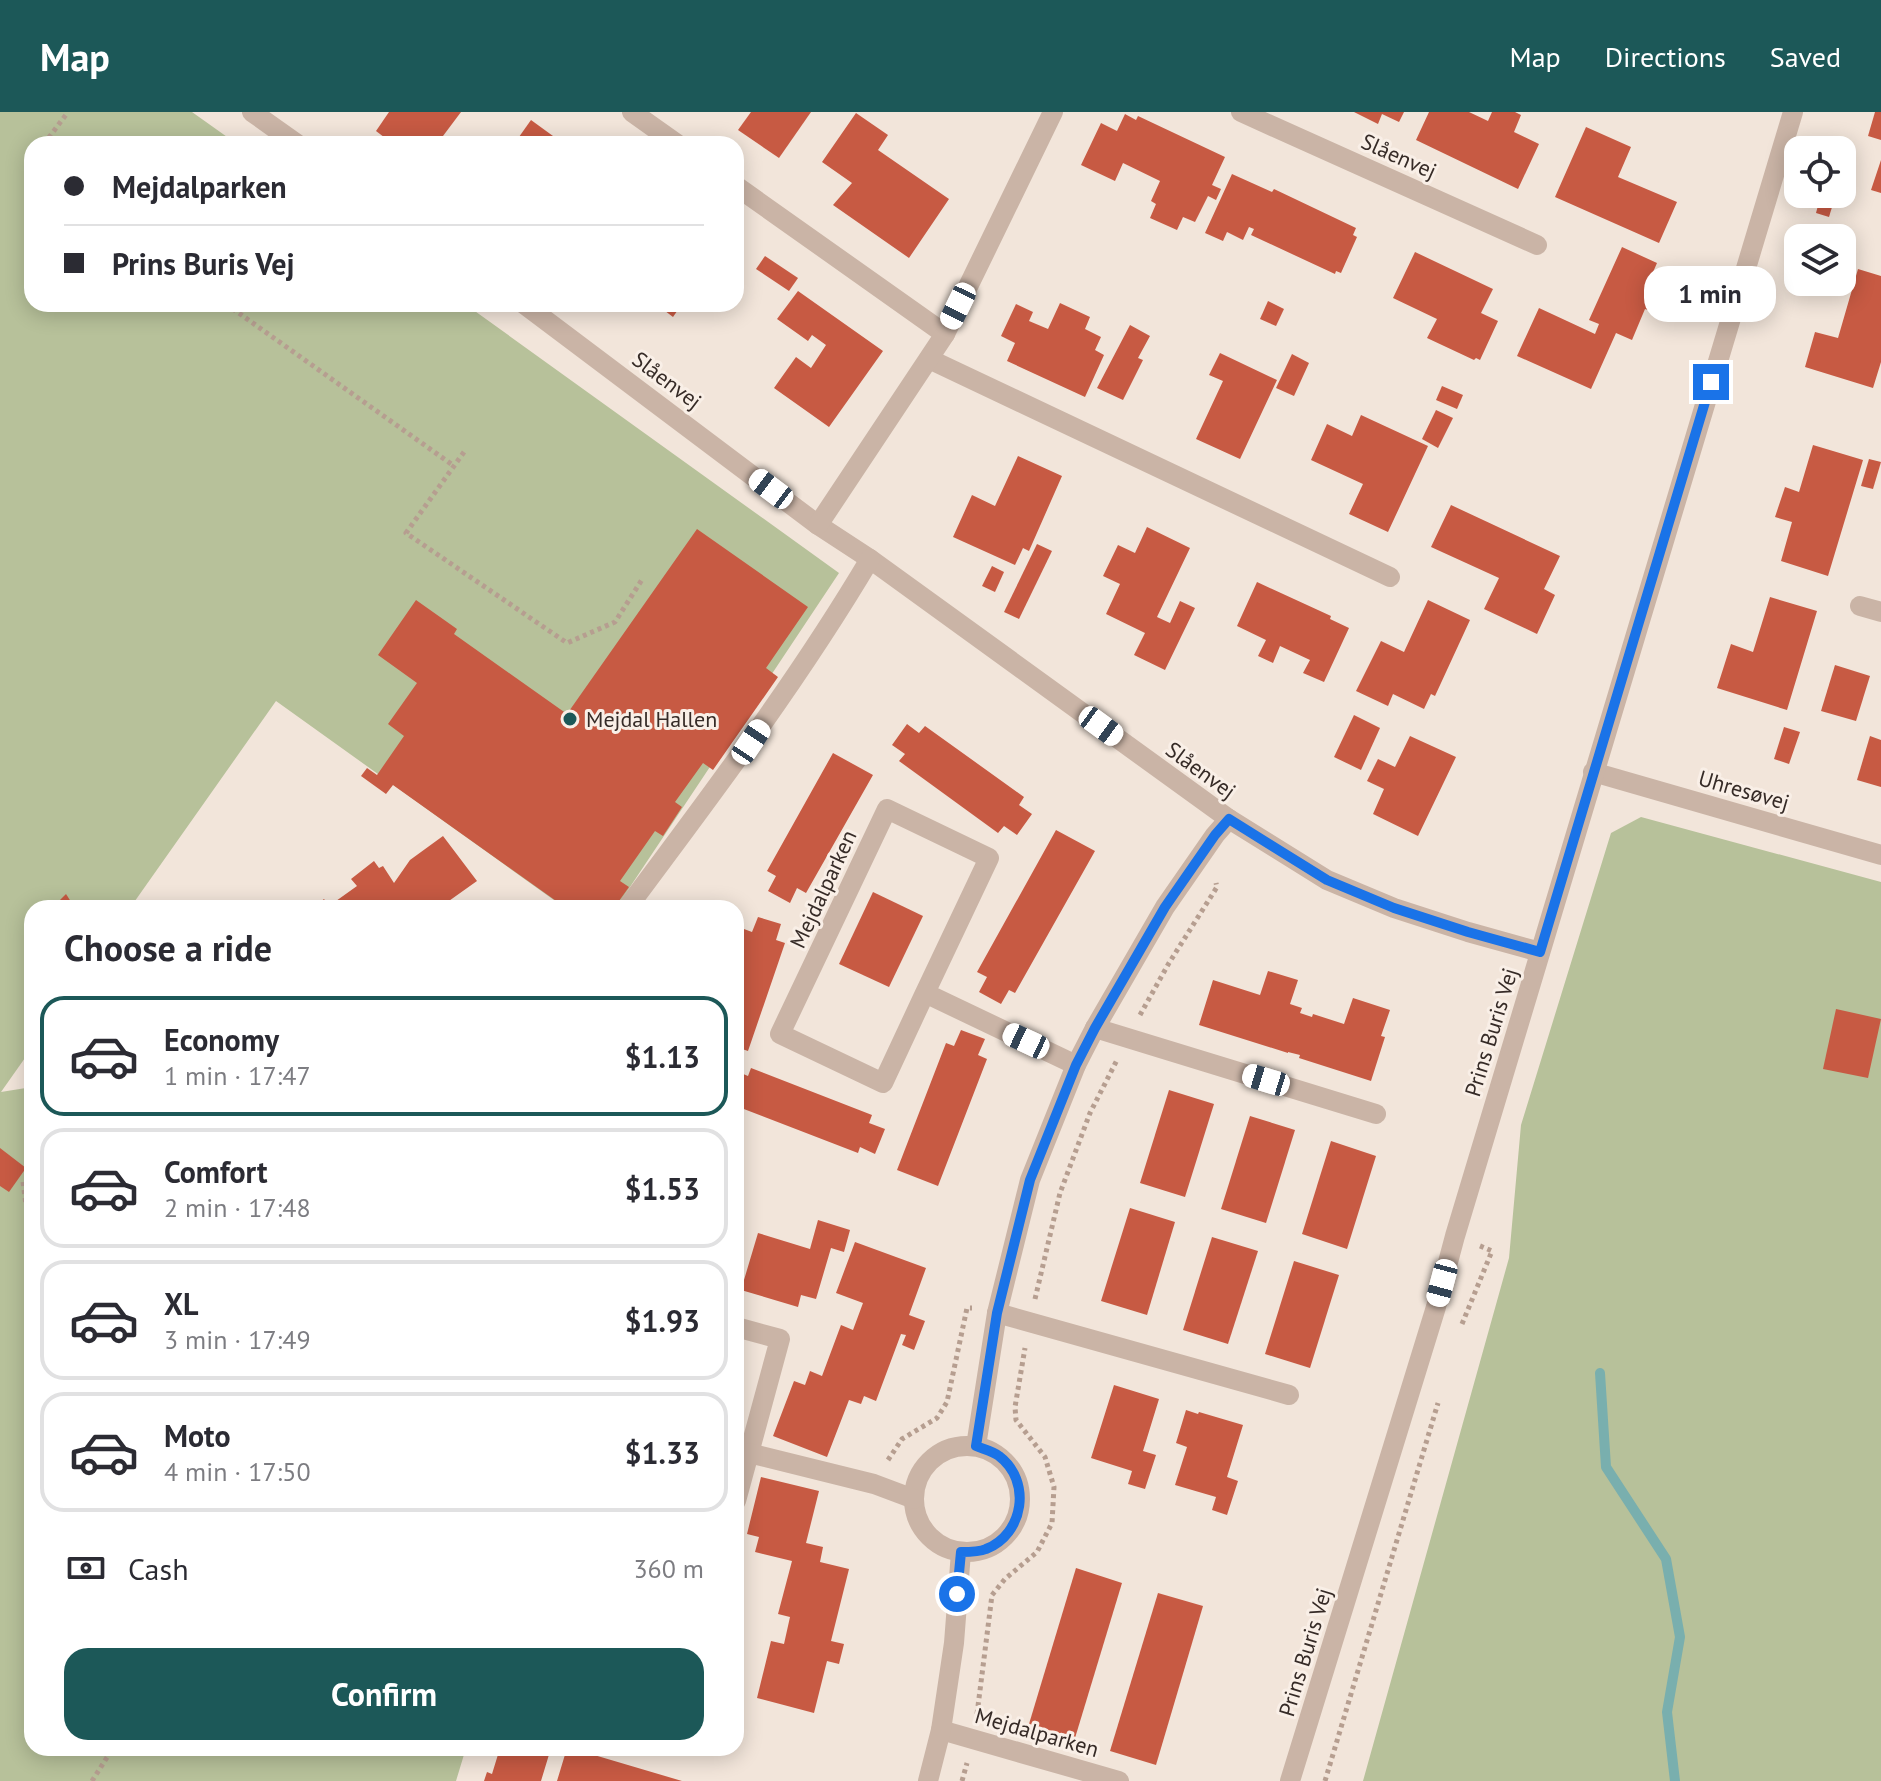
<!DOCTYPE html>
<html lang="en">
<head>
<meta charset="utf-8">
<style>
	body { margin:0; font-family:"PT Sans",sans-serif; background:#f2f2f3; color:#2b2b33; height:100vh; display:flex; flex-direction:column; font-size:30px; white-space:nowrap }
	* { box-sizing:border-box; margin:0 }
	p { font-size:26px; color:#7c7c81 }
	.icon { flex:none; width:44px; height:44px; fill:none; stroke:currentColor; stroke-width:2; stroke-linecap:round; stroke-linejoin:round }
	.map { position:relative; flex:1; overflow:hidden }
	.details { position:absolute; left:24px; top:788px; width:720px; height:856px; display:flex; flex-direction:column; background:#fff; border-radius:24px; box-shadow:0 4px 20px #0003 }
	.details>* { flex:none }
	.hud { position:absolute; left:24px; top:24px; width:720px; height:176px; border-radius:24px; box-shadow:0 4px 20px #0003; display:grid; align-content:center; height:176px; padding:0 40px; background:#fff }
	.buttons { position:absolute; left:1784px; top:24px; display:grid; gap:16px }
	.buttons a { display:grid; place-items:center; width:72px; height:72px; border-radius:16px; background:#fff; box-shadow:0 4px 20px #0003; font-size:40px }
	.end { position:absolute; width:36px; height:36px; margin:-18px; border:10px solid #1a73e8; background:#fff; box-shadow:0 0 0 4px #fff }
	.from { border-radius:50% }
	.bubble { position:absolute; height:56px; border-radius:24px; background:#fff; box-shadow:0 4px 20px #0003; font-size:26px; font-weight:700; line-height:56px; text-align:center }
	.car { position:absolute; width:24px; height:48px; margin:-24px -12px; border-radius:10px; box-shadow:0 0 6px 2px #0007; background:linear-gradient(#fff 24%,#345 0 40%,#fff 0 76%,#345 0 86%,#fff 0) }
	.hud b { display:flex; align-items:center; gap:28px; height:76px; font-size:30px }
	.hud b+b { border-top:2px solid #e1e1e2 }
	.hud i { width:20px; height:20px; background:#2b2b33 }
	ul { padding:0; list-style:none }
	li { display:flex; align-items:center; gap:24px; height:120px; margin:0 16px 12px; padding:0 24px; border:4px solid #e1e1e2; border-radius:24px }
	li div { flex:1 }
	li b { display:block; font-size:30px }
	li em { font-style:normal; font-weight:700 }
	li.selected { border-color:#1c5858 }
	li>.icon { width:72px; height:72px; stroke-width:1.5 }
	h2 { padding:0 40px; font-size:36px; line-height:96px }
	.pay { display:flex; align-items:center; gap:20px; height:88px; padding:0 40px; font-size:30px }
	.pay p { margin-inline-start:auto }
	.primary-button { display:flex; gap:16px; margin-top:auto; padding:16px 40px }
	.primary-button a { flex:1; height:92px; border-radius:24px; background:#1c5858; color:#fff; font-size:32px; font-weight:700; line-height:92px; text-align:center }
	header { display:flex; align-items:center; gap:48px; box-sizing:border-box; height:112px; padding:0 40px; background:#1c5858; color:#fff }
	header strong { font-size:38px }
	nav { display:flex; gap:44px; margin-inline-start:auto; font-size:28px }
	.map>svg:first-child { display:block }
</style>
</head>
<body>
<header>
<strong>Map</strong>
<nav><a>Map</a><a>Directions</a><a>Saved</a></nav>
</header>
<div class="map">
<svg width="1881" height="1669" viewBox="0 0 1881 1669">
	<rect width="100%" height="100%" fill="#f2e5da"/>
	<!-- green -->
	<g fill="#b7c19a">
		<polygon points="0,0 192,0 237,32 32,32 32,192 465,192 839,461 616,796 565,796 276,589 130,796 32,796 32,936 1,980 32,975 32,1636 466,1636 456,1669 0,1669"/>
		<polygon points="1641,705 1881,770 1881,1669 1363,1669 1509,1146 1521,1013 1611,721"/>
	</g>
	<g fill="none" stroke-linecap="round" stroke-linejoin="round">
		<!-- stream -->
		<polyline stroke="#79afae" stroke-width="10" points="1600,1261 1606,1355 1666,1447 1680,1525 1667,1600 1675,1669"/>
	</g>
	<!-- building -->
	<g fill="#c75a43">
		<polygon points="389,0 461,0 437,32 393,32 376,19"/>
		<polygon points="751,0 811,0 779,46 738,18"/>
		<polygon points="1354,0 1404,0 1399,10 1382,2 1378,12"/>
		<polygon points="1429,0 1469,0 1488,9 1492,0 1515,0 1521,3 1514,20 1539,32 1518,77 1416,28"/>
		<polygon points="1875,0 1881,0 1881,28 1868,24"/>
		<polygon points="856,1 888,23 878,38 949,87 909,146 833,93 852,71 822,50"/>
		<polygon points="1125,2 1136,8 1138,4 1225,45 1212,73 1221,77 1216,88 1208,84 1195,110 1183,105 1177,118 1150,106 1156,92 1151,89 1160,69 1123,51 1115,69 1081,53 1101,11 1117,19"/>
		<polygon points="531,8 564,32 514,32"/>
		<polygon points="1586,15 1631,35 1618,65 1677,90 1659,131 1555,85"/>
		<polygon points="1881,48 1881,81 1871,78"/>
		<polygon points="1232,62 1272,80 1274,77 1356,116 1353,123 1357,125 1341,161 1336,159 1335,162 1251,123 1254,117 1249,115 1243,128 1227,120 1223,129 1205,121"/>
		<polygon points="1821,82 1836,82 1829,105 1816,101"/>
		<polygon points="1622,135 1657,151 1647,174 1660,179 1651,199 1645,197 1632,228 1616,221 1591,277 1517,244 1539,196 1595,222 1599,212 1589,208"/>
		<polygon points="1415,140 1493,177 1481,201 1498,209 1480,248 1476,246 1474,248 1427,226 1437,207 1393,186"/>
		<polygon points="765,144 798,166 789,179 756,157"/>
		<polygon points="1858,157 1881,164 1881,250 1873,276 1805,255 1815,220 1838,226"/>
		<polygon points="798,179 883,239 829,315 774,276 796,245 811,256 826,233 812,223 808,229 777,207"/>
		<polygon points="1268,189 1284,197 1276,214 1260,207"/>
		<polygon points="1060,191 1090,205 1085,217 1101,225 1095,238 1104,243 1085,285 1007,249 1015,231 1001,224 1016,192 1033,200 1029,209 1048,217"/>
		<polygon points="656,192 682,192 673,205"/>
		<polygon points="1130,213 1150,224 1138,246 1143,248 1123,288 1097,276"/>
		<polygon points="1220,241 1277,268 1240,347 1196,327 1223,269 1209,263"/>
		<polygon points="1292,242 1309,251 1294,284 1276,276"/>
		<polygon points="1442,274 1463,283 1457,297 1436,288"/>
		<polygon points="1436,298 1453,306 1438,336 1422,327"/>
		<polygon points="1361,303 1428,334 1388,420 1349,402 1363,372 1311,348 1327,312 1352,324"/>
		<polygon points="1813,333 1863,348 1828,464 1781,449 1792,410 1775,405 1785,375 1799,380"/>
		<polygon points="1018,344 1062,364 1029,439 1023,436 1015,453 953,425 972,383 995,394"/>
		<polygon points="1869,347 1881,350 1873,377 1861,374"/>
		<polygon points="1451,393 1560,444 1544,477 1555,483 1537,522 1484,497 1499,466 1431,435"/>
		<polygon points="1147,415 1190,436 1157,505 1170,511 1180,489 1195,496 1165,558 1134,543 1145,521 1106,502 1120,472 1103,464 1118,433 1135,441"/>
		<polygon points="697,417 808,495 766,556 778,565 713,658 703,651 675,690 682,695 663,724 655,719 620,769 629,775 614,796 566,796 393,673 386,682 361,664 367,656 377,663 404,624 388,612 417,571 378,543 416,488 457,517 454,522 567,602"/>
		<polygon points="1037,432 1052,439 1019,507 1004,500"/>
		<polygon points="992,454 1004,460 995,480 982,474"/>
		<polygon points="1257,470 1331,504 1330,507 1349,516 1324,570 1303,561 1310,548 1280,534 1273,551 1258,544 1266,528 1237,514"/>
		<polygon points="1770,485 1817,499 1787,598 1717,576 1731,532 1753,540"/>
		<polygon points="1428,488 1470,508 1435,584 1431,582 1424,597 1393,582 1388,594 1356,579 1381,529 1404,540"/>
		<polygon points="1835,553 1870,564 1856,609 1821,599"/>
		<polygon points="1354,603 1380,616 1361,658 1334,645"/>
		<polygon points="907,612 919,621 925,614 1024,685 1019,693 1032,702 1017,723 1004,714 998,721 899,649 905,642 892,633"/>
		<polygon points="1784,615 1800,620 1789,652 1774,647"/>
		<polygon points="1410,624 1456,645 1418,724 1373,702 1384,677 1367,669 1378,647 1395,655"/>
		<polygon points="1870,624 1881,628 1881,675 1857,668"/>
		<polygon points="833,641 873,663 806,781 797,776 790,791 768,779 776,764 767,759"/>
		<polygon points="1056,718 1095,739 1015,881 1009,878 1001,892 979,880 987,865 977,860"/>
		<polygon points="443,724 477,769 439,796 313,796 324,787 329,794 357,774 351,767 374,749 379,756 383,754 394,771 410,748"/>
		<polygon points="873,780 923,804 889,875 839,852"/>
		<polygon points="66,782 75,796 53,796 57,791"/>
		<polygon points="758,805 781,812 776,828 785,831 748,939 736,935 736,840 744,817 752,820"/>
		<polygon points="1268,859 1298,868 1290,892 1302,896 1300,901 1312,905 1313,902 1344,912 1353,886 1390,898 1381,924 1385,925 1371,969 1299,946 1300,943 1288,940 1288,941 1199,913 1213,868 1260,883"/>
		<polygon points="1836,897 1881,907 1868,966 1823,957"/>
		<polygon points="961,918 985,927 978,943 987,947 938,1074 897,1058 946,931 954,934"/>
		<polygon points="751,956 872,1003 869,1011 885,1017 875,1042 860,1035 858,1041 736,994 738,989 736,988 736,959 748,964"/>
		<polygon points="1169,978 1214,992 1185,1085 1140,1071"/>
		<polygon points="1250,1004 1295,1018 1266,1111 1221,1097"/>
		<polygon points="1331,1029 1376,1044 1347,1137 1302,1122"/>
		<polygon points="0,1036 26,1056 9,1080 0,1074"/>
		<polygon points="1130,1096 1175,1110 1147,1203 1101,1189"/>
		<polygon points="818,1108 850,1118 844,1140 831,1136 816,1187 801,1183 798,1195 741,1178 758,1121 810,1137"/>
		<polygon points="1212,1125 1258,1139 1228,1232 1183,1218"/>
		<polygon points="855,1130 926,1156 909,1203 925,1209 914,1238 902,1233 906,1223 901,1222 876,1289 864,1284 861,1292 849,1288 827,1345 773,1324 794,1269 805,1273 810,1259 822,1264 841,1213 853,1218 863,1191 836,1181"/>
		<polygon points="1294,1149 1339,1163 1310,1256 1265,1242"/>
		<polygon points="1114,1273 1159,1287 1143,1339 1156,1343 1145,1377 1128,1372 1132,1359 1091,1346"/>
		<polygon points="1186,1298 1198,1302 1199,1300 1243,1313 1227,1365 1238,1369 1227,1403 1212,1398 1216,1385 1175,1373 1187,1335 1176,1331"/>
		<polygon points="761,1365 819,1379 806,1431 823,1435 820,1450 849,1457 831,1529 844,1532 839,1552 827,1549 814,1601 757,1586 771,1529 784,1532 790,1505 778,1502 792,1449 755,1440 759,1425 747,1422"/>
		<polygon points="1076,1456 1122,1471 1075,1626 1029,1612"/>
		<polygon points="1158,1481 1203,1494 1156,1653 1110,1639"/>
		<polygon points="500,1636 551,1636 541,1669 484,1669 487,1660 492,1662"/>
		<polygon points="567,1636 585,1636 584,1640 682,1669 557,1669"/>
	</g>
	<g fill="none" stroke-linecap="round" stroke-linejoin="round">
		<!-- path -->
		<g stroke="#b69e90" stroke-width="5" stroke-dasharray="4 4" stroke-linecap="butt">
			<polyline points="44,32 68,0"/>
			<polyline points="32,49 29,52 32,54"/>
			<polyline points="226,192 454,354"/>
			<polyline points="464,340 406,421 567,531 615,510 643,466"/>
			<polyline points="1140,903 1169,851 1217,775 1216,771"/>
			<polyline points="23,1070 26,1093 32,1092"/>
			<polyline points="1035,1187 1060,1081 1090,1001 1117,948"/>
			<polyline points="1462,1212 1492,1139 1478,1133"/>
			<polyline points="888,1348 902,1327 937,1306 947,1290 967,1196 972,1196"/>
			<polyline points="977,1602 992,1483 1005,1467 1037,1440 1052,1411 1054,1375 1045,1345 1016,1308 1015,1295 1025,1236"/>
			<polyline points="92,1669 113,1636"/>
			<polyline points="962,1669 967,1651"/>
			<polyline points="1325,1669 1438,1291"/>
		</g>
		<!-- minor -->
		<g stroke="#cab4a6" stroke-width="20">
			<polyline points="252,0 297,32"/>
			<polyline points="632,0 677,32"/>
			<polyline points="1241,0 1537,133"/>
			<polyline points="736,74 945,222"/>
			<polyline points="524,192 818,413 870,447 1229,707 1327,768 1394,796 1468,820 1540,840"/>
			<polyline points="929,247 1390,465"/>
			<polyline points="818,413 945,222 1053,0"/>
			<polyline points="1860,494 1881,500"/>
			<polyline points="1593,660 1881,743"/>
			<path d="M627,796c85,-114 170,-226 243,-349"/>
			<polyline points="925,881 989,746 887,697 780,922 883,971 925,881 1076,953"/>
			<polyline points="1095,916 1376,1002"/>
			<polyline points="997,1201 1289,1283"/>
			<polyline points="736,1215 780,1227 736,1389"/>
			<circle cx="967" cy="1387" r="53"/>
			<polyline points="976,1334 997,1201 1030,1068 1076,953 1095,916 1165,795 1215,723 1229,707"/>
			<polyline points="749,1341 874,1372 914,1387"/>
			<polyline points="941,1618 1119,1669"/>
			<polyline points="928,1669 941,1618 954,1531 961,1440"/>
		</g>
		<!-- tertiary -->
		<polyline stroke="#cab4a6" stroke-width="20" points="1290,1669 1436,1195 1455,1124 1793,0"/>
	</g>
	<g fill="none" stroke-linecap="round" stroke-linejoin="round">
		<!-- route -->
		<path stroke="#1a73e8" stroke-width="10" d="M957,1482l4,-42c8,0 18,0 25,-3 38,-15 46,-68 13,-93 -6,-5 -16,-7 -23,-10l21,-133 33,-133 46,-115 19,-37 70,-121 50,-72 14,-16 98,61 67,28 74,24 72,20 171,-570"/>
	</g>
	<!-- markers -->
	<circle fill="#1c5858" stroke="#f9efe7" stroke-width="3" cx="570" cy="607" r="8"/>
	<g text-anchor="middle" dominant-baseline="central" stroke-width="6" stroke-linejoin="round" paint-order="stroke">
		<!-- street labels -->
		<g font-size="22" fill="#362b27" stroke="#f9efe7">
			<text transform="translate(1399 44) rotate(24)">Slåenvej</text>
			<text transform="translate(667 268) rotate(37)">Slåenvej</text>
			<text transform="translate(1201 658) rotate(36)">Slåenvej</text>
			<text transform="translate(1744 678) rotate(16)">Uhresøvej</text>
			<text transform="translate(823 777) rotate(-65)">Mejdalparken</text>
			<text transform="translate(1491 920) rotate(-73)">Prins Buris Vej</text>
			<text transform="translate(1305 1540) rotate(-73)">Prins Buris Vej</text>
			<text transform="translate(1037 1620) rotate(16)">Mejdalparken</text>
		</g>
		<!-- poi labels -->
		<g font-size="22" fill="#362b27" stroke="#f9efe7" text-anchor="start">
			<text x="586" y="607">Mejdal Hallen</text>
		</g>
	</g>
</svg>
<div class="buttons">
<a><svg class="icon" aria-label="locate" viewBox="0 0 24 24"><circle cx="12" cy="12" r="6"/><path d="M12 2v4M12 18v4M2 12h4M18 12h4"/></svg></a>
<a><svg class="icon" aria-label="layers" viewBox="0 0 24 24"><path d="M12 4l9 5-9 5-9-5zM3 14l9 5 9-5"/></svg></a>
</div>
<i class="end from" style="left:957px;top:1482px"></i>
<i class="end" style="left:1711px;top:270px"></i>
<div class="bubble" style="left:1644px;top:154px;width:132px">1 min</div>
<i class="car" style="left:958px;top:194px;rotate:206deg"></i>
<i class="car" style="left:771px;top:377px;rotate:307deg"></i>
<i class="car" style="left:1101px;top:614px;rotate:126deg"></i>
<i class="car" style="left:751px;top:630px;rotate:34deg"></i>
<i class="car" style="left:1026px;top:929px;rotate:295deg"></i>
<i class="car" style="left:1266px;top:968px;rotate:287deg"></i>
<i class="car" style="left:1442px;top:1171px;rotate:195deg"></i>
<div class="hud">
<b><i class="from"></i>Mejdalparken</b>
<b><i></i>Prins Buris Vej</b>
</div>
<section class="details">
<h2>Choose a ride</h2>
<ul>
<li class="selected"><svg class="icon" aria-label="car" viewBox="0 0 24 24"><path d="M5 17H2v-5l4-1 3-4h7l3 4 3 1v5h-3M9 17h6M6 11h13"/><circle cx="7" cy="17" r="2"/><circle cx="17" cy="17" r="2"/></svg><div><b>Economy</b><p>1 min · 17:47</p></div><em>$1.13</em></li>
<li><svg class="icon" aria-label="car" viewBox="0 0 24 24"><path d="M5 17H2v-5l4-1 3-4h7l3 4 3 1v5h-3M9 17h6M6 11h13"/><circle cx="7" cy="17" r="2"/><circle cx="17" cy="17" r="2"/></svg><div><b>Comfort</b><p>2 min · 17:48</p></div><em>$1.53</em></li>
<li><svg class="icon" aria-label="car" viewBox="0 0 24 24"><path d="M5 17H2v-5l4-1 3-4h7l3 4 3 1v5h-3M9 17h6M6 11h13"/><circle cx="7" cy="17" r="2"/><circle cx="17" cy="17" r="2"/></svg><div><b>XL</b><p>3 min · 17:49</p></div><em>$1.93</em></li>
<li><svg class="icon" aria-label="car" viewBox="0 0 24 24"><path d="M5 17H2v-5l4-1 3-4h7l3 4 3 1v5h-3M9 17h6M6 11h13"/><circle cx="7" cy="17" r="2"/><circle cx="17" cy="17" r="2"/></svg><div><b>Moto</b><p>4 min · 17:50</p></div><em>$1.33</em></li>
</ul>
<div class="pay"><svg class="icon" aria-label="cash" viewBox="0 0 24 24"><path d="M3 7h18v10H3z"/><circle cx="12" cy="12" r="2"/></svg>Cash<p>360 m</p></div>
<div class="primary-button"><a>Confirm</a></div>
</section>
</div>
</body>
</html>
